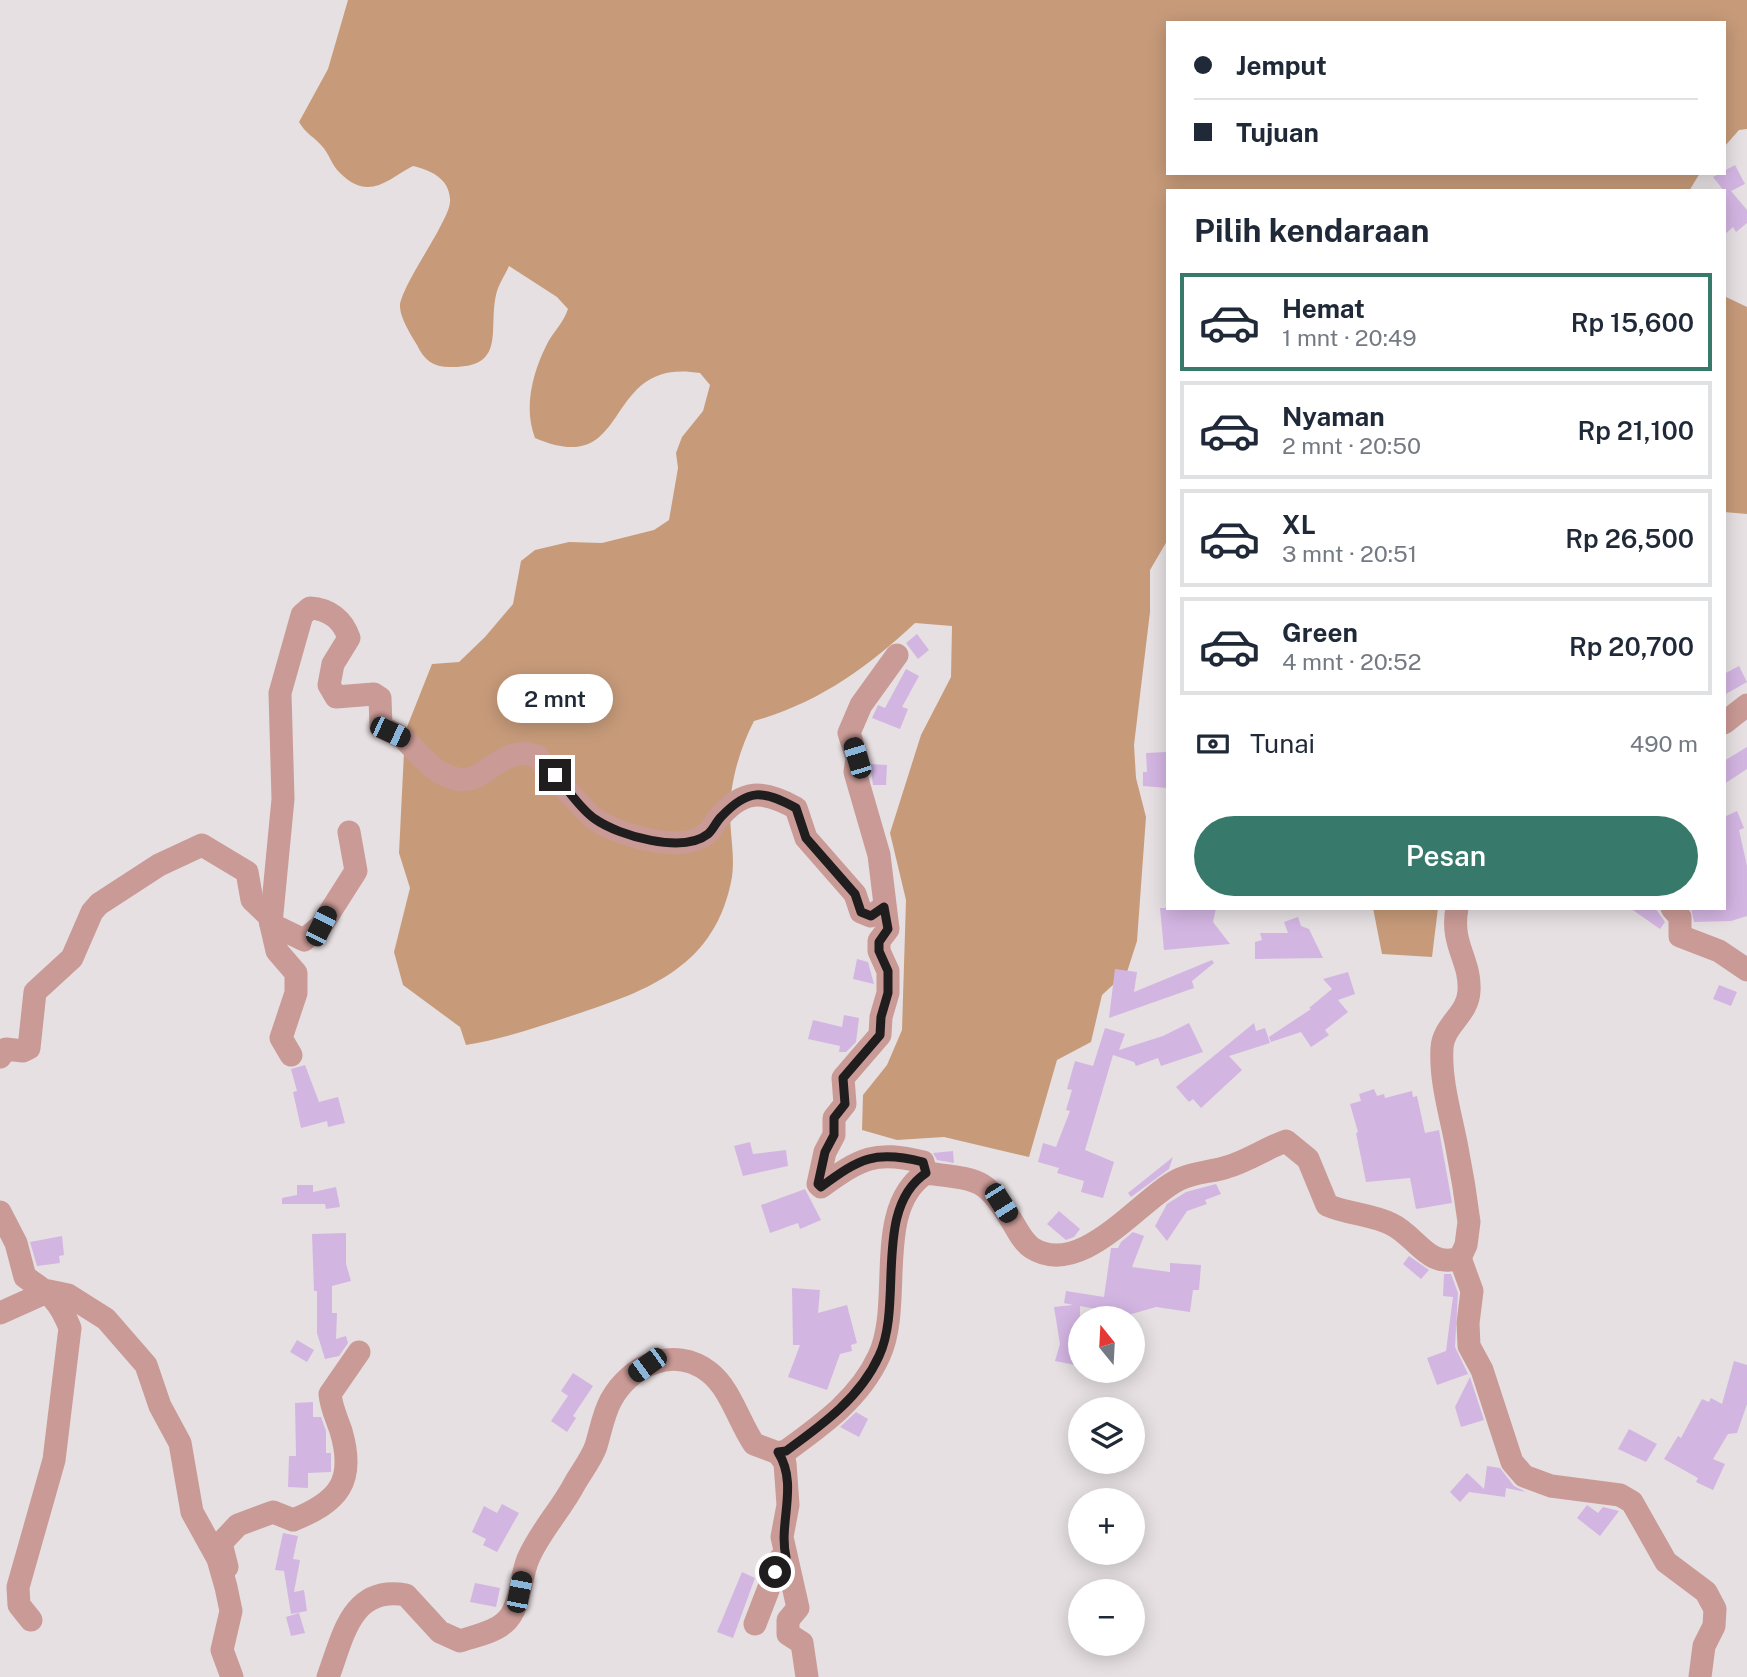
<!DOCTYPE html>
<html lang="id">
<head>
<meta charset="utf-8">
<style>
	body { margin:0; font-family:"Public Sans",sans-serif; background:#f6f6f7; color:#1f2937; height:100vh; display:flex; flex-direction:column; font-size:26px; white-space:nowrap }
	* { box-sizing:border-box; margin:0 }
	p { font-size:23px; color:#747a83 }
	.icon { flex:none; width:38px; height:38px; fill:none; stroke:currentColor; stroke-width:2; stroke-linecap:round; stroke-linejoin:round }
	.map { position:relative; flex:1; overflow:hidden }
	.side { position:absolute; left:1166px; top:189px; width:560px; height:721px; display:flex; flex-direction:column; background:#fff; border-radius:0px; box-shadow:0 4px 18px #0003 }
	.side>* { flex:none }
	.banner { position:absolute; left:1166px; top:21px; width:560px; height:154px; border-radius:0px; box-shadow:0 4px 18px #0003; display:grid; align-content:center; height:154px; padding:0 28px; background:#fff }
	.needle { width:46px; rotate:342deg }
	.controls { position:absolute; left:1068px; top:1306px; display:grid; gap:14px }
	.controls a { display:grid; place-items:center; width:77px; height:77px; border-radius:50%; background:#fff; box-shadow:0 4px 18px #0003; font-size:35px }
	.end { position:absolute; width:32px; height:32px; margin:-16px; border:9px solid #201d1e; background:#fff; box-shadow:0 0 0 4px #fff }
	.from { border-radius:50% }
	.bubble { position:absolute; height:49px; border-radius:24px; background:#fff; box-shadow:0 4px 18px #0003; font-size:23px; font-weight:600; line-height:49px; text-align:center }
	.car { position:absolute; width:21px; height:42px; margin:-21px -10px; border-radius:9px; box-shadow:0 0 5px 2px #0007; background:linear-gradient(#222 24%,#8ab4d8 0 40%,#222 0 76%,#8ab4d8 0 86%,#222 0) }
	.banner b { display:flex; align-items:center; gap:24px; height:66px; font-size:26px }
	.banner b+b { border-top:2px solid #e0e1e3 }
	.banner i { width:18px; height:18px; background:#1f2937 }
	ul { padding:0; list-style:none }
	li { display:flex; align-items:center; gap:21px; height:98px; margin:0 14px 10px; padding:0 14px; border:4px solid #e0e1e3; border-radius:0px }
	li div { flex:1 }
	li b { display:block; font-size:26px }
	li em { font-style:normal; font-weight:600 }
	li.selected { border-color:#37796b }
	li>.icon { width:63px; height:63px; stroke-width:1.5 }
	h2 { padding:0 28px; font-size:32px; line-height:84px }
	.pay { display:flex; align-items:center; gap:18px; height:77px; padding:0 28px; font-size:26px }
	.pay p { margin-inline-start:auto }
	.primary-button { display:flex; gap:14px; margin-top:auto; padding:14px 28px }
	.primary-button a { flex:1; height:80px; border-radius:42px; background:#37796b; color:#fff; font-size:28px; font-weight:600; line-height:80px; text-align:center }
	.map>svg:first-child { display:block }
</style>
</head>
<body>
<div class="map">
<svg width="1747" height="1677" viewBox="0 0 1747 1677">
	<rect width="100%" height="100%" fill="#e6e0e2"/>
	<!-- forest -->
	<g fill="#c79b7a">
		<path d="M348,0h1399v129l-8,1 -15,17v-124h-557v150h533l-11,18h-522v350l-17,29v42l-16,133 2,33 10,39 -9,124 -10,31 -25,23 -11,47 -34,18 -28,97 -85,-20 -47,3 -35,-10 1,-35 24,-30 15,-35 4,-130 -16,-67 31,-98 30,-58 1,-51 -37,-3c-48,45 -97,80 -161,98 -14,27 -24,61 -24,92 0,20 5,44 2,64 -16,89 -82,113 -158,138 -36,12 -71,24 -108,30l-6,-18 -57,-42 -9,-33 16,-64 -11,-35 6,-121 27,-68 27,-2 26,-25 28,-33 8,-43 14,-11 34,-8 33,1 52,-13 15,-10 9,-52 -2,-15 6,-16 21,-26 7,-26 -10,-12c-101,-17 -65,108 -165,65 -12,-31 -2,-67 13,-96 7,-12 15,-19 20,-33l-11,-12 -48,-31c-4,9 -11,19 -13,29 -8,36 11,73 -46,72 -17,0 -26,-7 -33,-22 -6,-10 -17,-27 -17,-39 0,-14 31,-61 39,-77 4,-8 12,-21 11,-30 -1,-21 -20,-29 -37,-33 -25,13 -44,36 -73,7 -8,-7 -11,-20 -19,-28 -9,-10 -14,-10 -22,-23l29,-53z"/>
		<polygon points="1724,296 1747,307 1747,514 1724,512"/>
		<polygon points="1373,908 1438,908 1432,957 1382,954"/>
	</g>
	<!-- building -->
	<g fill="#d3b5e2">
		<polygon points="1735,165 1745,184 1731,191 1747,210 1747,223 1736,232 1733,227 1724,235 1724,191 1713,177"/>
		<polygon points="917,634 929,650 918,659 906,643"/>
		<polygon points="1739,666 1747,682 1724,695 1724,674"/>
		<polygon points="906,669 919,676 902,707 908,709 900,729 872,718 878,705 885,708"/>
		<polygon points="1747,747 1747,769 1724,784 1724,761"/>
		<polygon points="1167,752 1167,788 1143,786 1143,772 1147,772 1146,753"/>
		<polygon points="870,764 887,765 886,785 873,785"/>
		<polygon points="1737,811 1744,828 1739,830 1747,866 1747,916 1731,921 1694,922 1691,908 1726,908 1724,817"/>
		<polygon points="1160,908 1216,908 1213,922 1230,944 1164,950"/>
		<polygon points="1630,908 1655,908 1665,922 1660,929"/>
		<polygon points="1298,917 1301,926 1309,929 1323,958 1255,959 1255,942 1262,940 1260,933 1288,933 1284,922"/>
		<polygon points="857,959 868,962 874,984 853,979"/>
		<polygon points="1212,960 1214,963 1192,981 1194,988 1109,1018 1115,969 1137,972 1134,992"/>
		<polygon points="1348,972 1355,994 1338,1000 1348,1012 1325,1030 1329,1035 1311,1047 1301,1032 1271,1042 1269,1037 1311,1009 1309,1008 1332,989 1323,979"/>
		<polygon points="1719,985 1737,992 1731,1006 1713,999"/>
		<polygon points="844,1015 859,1018 856,1042 846,1052 839,1052 840,1046 808,1039 813,1020 842,1027"/>
		<polygon points="1189,1023 1203,1052 1161,1066 1158,1058 1136,1066 1134,1062 1113,1055 1085,1150 1114,1162 1103,1198 1081,1192 1084,1181 1057,1173 1059,1168 1038,1162 1043,1143 1056,1147 1070,1111 1066,1110 1072,1090 1067,1089 1075,1061 1093,1066 1105,1028 1125,1034 1119,1050 1163,1036"/>
		<polygon points="1254,1023 1256,1031 1265,1028 1270,1043 1229,1056 1242,1070 1201,1108 1193,1099 1189,1102 1176,1087"/>
		<polygon points="305,1065 319,1102 338,1097 345,1123 328,1127 327,1121 301,1128 293,1092 297,1091 291,1069"/>
		<polygon points="1374,1089 1377,1096 1384,1094 1385,1098 1412,1091 1413,1097 1417,1096 1425,1133 1439,1130 1452,1203 1416,1209 1410,1178 1366,1182 1356,1133 1358,1132 1350,1104 1361,1101 1359,1094"/>
		<polygon points="750,1142 753,1154 786,1150 788,1166 743,1176 734,1146"/>
		<polygon points="953,1151 954,1163 937,1160 933,1153"/>
		<polygon points="1173,1157 1169,1169 1131,1197 1128,1193"/>
		<polygon points="1216,1184 1221,1194 1205,1200 1207,1204 1187,1211 1167,1241 1155,1226 1167,1204 1186,1192"/>
		<polygon points="297,1185 313,1185 313,1192 336,1187 340,1207 326,1209 325,1204 282,1204 282,1198 297,1195"/>
		<polygon points="805,1189 821,1220 800,1229 798,1223 770,1233 761,1205"/>
		<polygon points="1059,1211 1080,1229 1074,1237 1066,1240 1047,1224"/>
		<polygon points="1133,1232 1144,1236 1132,1267 1170,1272 1170,1263 1201,1265 1199,1290 1193,1290 1190,1312 1156,1307 1128,1315 1080,1306 1080,1366 1055,1361 1060,1344 1054,1307 1073,1305 1064,1303 1066,1291 1104,1297 1111,1248 1118,1248 1121,1242"/>
		<polygon points="346,1233 346,1264 351,1281 332,1286 332,1313 337,1313 336,1339 346,1336 348,1343 339,1356 325,1359 317,1333 317,1291 314,1291 312,1234"/>
		<polygon points="62,1236 64,1255 59,1256 60,1263 37,1266 30,1242"/>
		<polygon points="1409,1256 1429,1270 1421,1279 1403,1264"/>
		<polygon points="1444,1274 1451,1274 1458,1293 1455,1347 1468,1374 1437,1385 1427,1358 1446,1351 1453,1297 1443,1296"/>
		<polygon points="792,1288 820,1290 818,1313 847,1305 857,1343 851,1345 852,1351 840,1354 827,1390 788,1377 800,1345 793,1345"/>
		<polygon points="297,1340 314,1350 307,1362 290,1352"/>
		<polygon points="1734,1361 1747,1365 1747,1404 1737,1433 1728,1434 1713,1459 1725,1464 1713,1490 1696,1482 1698,1478 1664,1459 1678,1436 1681,1438 1702,1399 1709,1402 1711,1398 1722,1404"/>
		<polygon points="573,1373 593,1386 573,1416 576,1418 567,1432 551,1421 568,1396 561,1391"/>
		<polygon points="1470,1377 1484,1420 1461,1427 1455,1407"/>
		<polygon points="313,1402 313,1417 321,1417 326,1431 326,1453 331,1453 331,1472 308,1473 308,1488 288,1487 289,1456 296,1456 295,1403"/>
		<polygon points="856,1412 868,1419 859,1437 840,1427"/>
		<polygon points="1629,1429 1657,1444 1646,1462 1618,1449"/>
		<polygon points="1487,1466 1500,1468 1514,1486 1526,1492 1506,1488 1505,1497 1469,1492 1460,1502 1450,1492 1467,1473 1484,1489"/>
		<polygon points="502,1504 519,1513 497,1552 483,1545 486,1539 472,1532 484,1506 497,1513"/>
		<polygon points="1587,1505 1598,1513 1603,1507 1619,1511 1600,1536 1577,1518"/>
		<polygon points="283,1533 298,1536 293,1559 300,1560 294,1592 304,1590 307,1611 291,1614 284,1571 275,1570"/>
		<polygon points="742,1572 755,1578 733,1638 717,1632"/>
		<polygon points="475,1583 500,1588 496,1607 470,1602"/>
		<polygon points="299,1613 305,1633 291,1636 286,1617"/>
	</g>
	<g fill="none" stroke-linecap="round" stroke-linejoin="round">
		<!-- minor -->
		<g stroke="#ca9a96" stroke-width="23">
			<path d="M897,655l-36,50 -12,28 8,25 -2,14 24,83 9,74 -9,12v10l9,20v22l-7,24 -1,18 -37,43 2,26 -11,14v17l-9,17 -7,32 3,3c40,-29 54,-37 102,-25l3,11"/>
			<polyline points="1724,723 1747,705"/>
			<path d="M349,832l7,39 -35,55 -17,14 -33,-16 12,-125 -3,-106 22,-78 8,-7c19,1 33,12 39,30l-16,26 -4,21 7,12 38,-3 6,4 1,29c8,4 18,8 24,13 17,16 28,34 52,39 29,7 45,-38 81,-22 4,8 51,58 58,63 22,14 73,29 98,20 13,-4 16,-9 23,-20 26,-32 46,-30 79,-12l10,30 49,56 6,18 10,4 13,-9"/>
			<polyline points="1672,908 1680,917 1680,936 1719,951 1747,970"/>
			<polyline points="0,1057 6,1049 23,1051 29,1048 35,992 72,958 92,912 99,904 159,865 202,845 247,872 252,900 269,916 277,951 296,973 296,993 281,1038 291,1055"/>
			<path d="M0,1212l16,31 9,34c24,16 34,22 45,51l-16,132 -36,127 1,18 12,15"/>
			<polyline points="1460,1258 1472,1291 1468,1323 1469,1346 1482,1370 1512,1462 1524,1476 1551,1486 1620,1495 1632,1502 1666,1562 1706,1592 1715,1609 1714,1626 1704,1646 1700,1677"/>
			<polyline points="0,1313 49,1291 68,1295 106,1319 146,1365 160,1406 180,1443 192,1512 218,1559 226,1587 231,1611 222,1650 232,1677"/>
			<polyline points="778,1453 785,1463 788,1505 782,1537 798,1608 788,1620 788,1634 802,1643 807,1677"/>
			<path d="M227,1567l-6,-24 17,-18 35,-13 20,8c45,-18 63,-38 48,-89 -4,-12 -10,-24 -11,-37l29,-42"/>
			<polyline points="755,1624 780,1559 786,1557"/>
			<path d="M328,1677c15,-40 23,-92 78,-82l34,37 20,9c14,-5 33,-8 44,-18 17,-14 16,-45 24,-64 12,-28 33,-49 47,-76 7,-12 17,-25 21,-37 5,-16 7,-31 15,-46 19,-35 63,-55 98,-28 21,16 30,50 45,72l24,9 8,-2c36,-26 74,-53 93,-95 25,-53 -7,-148 47,-183 52,7 59,3 87,50 5,8 10,19 19,25 50,32 110,-52 148,-69 15,-7 32,-7 47,-12 21,-6 39,-19 59,-26l22,18 19,46c20,9 44,9 64,19 26,12 36,45 69,34l6,-13 3,-23c-3,-24 -7,-49 -12,-74 -6,-32 -17,-67 -15,-100 1,-23 26,-33 27,-57 2,-31 -19,-46 -12,-83"/>
		</g>
	</g>
	<g fill="none" stroke-linecap="round" stroke-linejoin="round">
		<!-- route -->
		<path stroke="#201d1e" stroke-width="9" d="M555,775c13,14 25,34 40,44 24,17 88,35 113,15 5,-4 8,-12 13,-17 27,-29 42,-27 75,-9l10,30 49,56 6,18 10,4 13,-9 4,22 -9,13v9l9,20v22l-7,24 -1,18 -37,43 2,26 -11,14v17l-9,17 -7,32 3,3c39,-29 54,-37 102,-25l3,11c-54,36 -22,130 -47,183 -19,42 -57,69 -93,95l-8,1c21,33 0,71 8,105l-6,2 -5,13"/>
	</g>
</svg>
<div class="controls">
<a><svg class="needle" viewBox="-14 -14 28 28"><path d="M0-13l5 13h-10z" fill="#e53935"/><path d="M0 13l5-13h-10z" fill="#747a83"/></svg></a>
<a><svg class="icon" aria-label="layers" viewBox="0 0 24 24"><path d="M12 4l9 5-9 5-9-5zM3 14l9 5 9-5"/></svg></a>
<a>+</a>
<a>−</a>
</div>
<i class="end from" style="left:775px;top:1572px"></i>
<i class="end" style="left:555px;top:775px"></i>
<div class="bubble" style="left:497px;top:674px;width:116px">2 mnt</div>
<i class="car" style="left:390px;top:732px;rotate:115deg"></i>
<i class="car" style="left:857px;top:758px;rotate:343deg"></i>
<i class="car" style="left:321px;top:926px;rotate:26deg"></i>
<i class="car" style="left:1001px;top:1203px;rotate:148deg"></i>
<i class="car" style="left:647px;top:1365px;rotate:234deg"></i>
<i class="car" style="left:519px;top:1592px;rotate:11deg"></i>
<div class="banner">
<b><i class="from"></i>Jemput</b>
<b><i></i>Tujuan</b>
</div>
<section class="side">
<h2>Pilih kendaraan</h2>
<ul>
<li class="selected"><svg class="icon" aria-label="car" viewBox="0 0 24 24"><path d="M5 17H2v-5l4-1 3-4h7l3 4 3 1v5h-3M9 17h6M6 11h13"/><circle cx="7" cy="17" r="2"/><circle cx="17" cy="17" r="2"/></svg><div><b>Hemat</b><p>1 mnt · 20:49</p></div><em>Rp 15,600</em></li>
<li><svg class="icon" aria-label="car" viewBox="0 0 24 24"><path d="M5 17H2v-5l4-1 3-4h7l3 4 3 1v5h-3M9 17h6M6 11h13"/><circle cx="7" cy="17" r="2"/><circle cx="17" cy="17" r="2"/></svg><div><b>Nyaman</b><p>2 mnt · 20:50</p></div><em>Rp 21,100</em></li>
<li><svg class="icon" aria-label="car" viewBox="0 0 24 24"><path d="M5 17H2v-5l4-1 3-4h7l3 4 3 1v5h-3M9 17h6M6 11h13"/><circle cx="7" cy="17" r="2"/><circle cx="17" cy="17" r="2"/></svg><div><b>XL</b><p>3 mnt · 20:51</p></div><em>Rp 26,500</em></li>
<li><svg class="icon" aria-label="car" viewBox="0 0 24 24"><path d="M5 17H2v-5l4-1 3-4h7l3 4 3 1v5h-3M9 17h6M6 11h13"/><circle cx="7" cy="17" r="2"/><circle cx="17" cy="17" r="2"/></svg><div><b>Green</b><p>4 mnt · 20:52</p></div><em>Rp 20,700</em></li>
</ul>
<div class="pay"><svg class="icon" aria-label="cash" viewBox="0 0 24 24"><path d="M3 7h18v10H3z"/><circle cx="12" cy="12" r="2"/></svg>Tunai<p>490 m</p></div>
<div class="primary-button"><a>Pesan</a></div>
</section>
</div>
</body>
</html>
